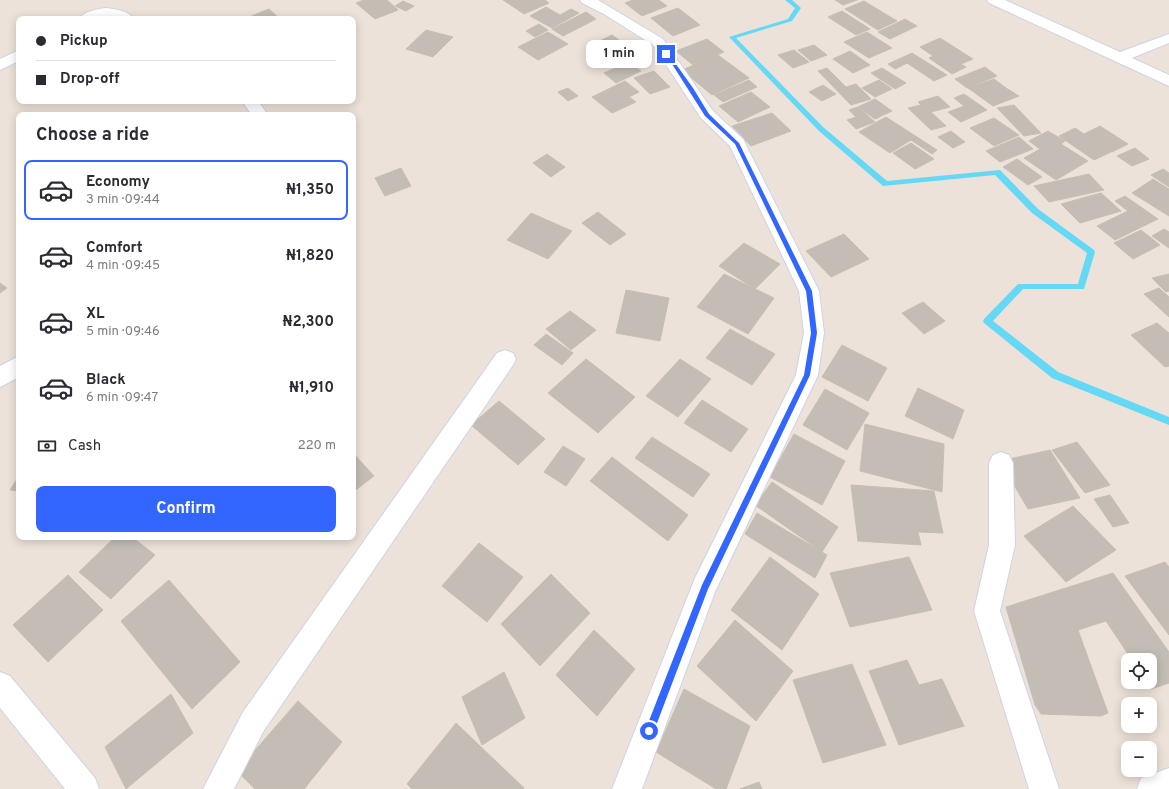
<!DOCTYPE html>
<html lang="en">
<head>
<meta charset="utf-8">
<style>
	body { margin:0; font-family:Overpass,sans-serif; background:#f7f7f7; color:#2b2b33; height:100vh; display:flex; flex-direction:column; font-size:15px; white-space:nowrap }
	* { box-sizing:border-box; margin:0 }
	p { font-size:13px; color:#7c7c81 }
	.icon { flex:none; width:22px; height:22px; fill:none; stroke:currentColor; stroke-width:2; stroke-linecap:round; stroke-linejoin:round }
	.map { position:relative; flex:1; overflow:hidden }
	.drawer { position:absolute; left:16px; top:112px; width:340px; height:428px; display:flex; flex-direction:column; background:#fff; border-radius:8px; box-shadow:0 2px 10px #0003 }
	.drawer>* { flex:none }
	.banner { position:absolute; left:16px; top:16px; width:340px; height:88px; border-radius:8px; box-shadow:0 2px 10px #0003; display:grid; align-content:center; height:88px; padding:0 20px; background:#fff }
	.tools { position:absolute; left:1121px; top:653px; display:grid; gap:8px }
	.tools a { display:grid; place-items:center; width:36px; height:36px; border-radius:8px; background:#fff; box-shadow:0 2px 10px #0003; font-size:20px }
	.end { position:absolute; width:18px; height:18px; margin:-9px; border:5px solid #36f; background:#fff; box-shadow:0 0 0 2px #fff }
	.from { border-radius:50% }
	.bubble { position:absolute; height:28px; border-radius:8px; background:#fff; box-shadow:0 2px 10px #0003; font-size:13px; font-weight:700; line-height:28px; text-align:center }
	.banner b { display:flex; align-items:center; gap:14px; height:38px; font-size:15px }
	.banner b+b { border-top:1px solid #e1e1e2 }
	.banner i { width:10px; height:10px; background:#2b2b33 }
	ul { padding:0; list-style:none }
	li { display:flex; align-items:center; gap:12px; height:60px; margin:0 8px 6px; padding:0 12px; border:2px solid transparent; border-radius:8px }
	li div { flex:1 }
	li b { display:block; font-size:15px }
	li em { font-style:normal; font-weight:700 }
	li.current { border-color:#36f }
	li>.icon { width:36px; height:36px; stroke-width:1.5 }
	h2 { padding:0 20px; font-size:18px; line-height:48px }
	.pay { display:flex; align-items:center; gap:10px; height:44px; padding:0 20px; font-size:15px }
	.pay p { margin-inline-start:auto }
	.action { display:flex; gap:8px; margin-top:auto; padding:8px 20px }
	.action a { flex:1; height:46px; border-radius:8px; background:#36f; color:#fff; font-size:16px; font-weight:700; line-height:46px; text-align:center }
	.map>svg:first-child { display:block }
</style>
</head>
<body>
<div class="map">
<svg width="1169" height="789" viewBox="0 0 1169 789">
	<rect width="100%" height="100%" fill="#ece2d9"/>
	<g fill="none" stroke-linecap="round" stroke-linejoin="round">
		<!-- stream -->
		<polygon fill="#64d8f5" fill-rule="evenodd" points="785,0 792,0 801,8 792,21 736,38 823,127 887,181 1000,170 1038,209 1094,250 1095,252 1084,289 1023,289 993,321 1058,372 1169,417 1169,425 1052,378 984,323 983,321 984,319 1018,284 1078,284 1087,253 1032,213 995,175 883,186 819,131 729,37 788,19 795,8"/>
	</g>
	<!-- building -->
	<g fill="#c3bdb5" stroke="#c7beb3">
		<polygon points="364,0 387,0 398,10 375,19 356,3"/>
		<polygon points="503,0 545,0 549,3 524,14"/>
		<polygon points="633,0 659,0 667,6 642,16 625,3"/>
		<polygon points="835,0 857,0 843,5"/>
		<polygon points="403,1 414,6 406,11 395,6"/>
		<polygon points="864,1 897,21 878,30 845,9"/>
		<polygon points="546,7 560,15 571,9 579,13 552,28 530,16"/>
		<polygon points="678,8 700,25 673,36 651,18"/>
		<polygon points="269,9 280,19 244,19"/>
		<polygon points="842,11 870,29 856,35 828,17"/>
		<polygon points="586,12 596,19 563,36 552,29"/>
		<polygon points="905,19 917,26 890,39 878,32"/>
		<polygon points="539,24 548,30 535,37 526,31"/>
		<polygon points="426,30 453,37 433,57 406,49"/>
		<polygon points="548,32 568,44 538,60 518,47"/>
		<polygon points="867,32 892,48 869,58 844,42"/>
		<polygon points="612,35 631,49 606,61 587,47"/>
		<polygon points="940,38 973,59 961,64 966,67 952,74 929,58 933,56 920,47"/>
		<polygon points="707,39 724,52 693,65 676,51"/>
		<polygon points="814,45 827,55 811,61 798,50"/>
		<polygon points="794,50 809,62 793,68 778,55"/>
		<polygon points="632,51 636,54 613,65 608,61"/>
		<polygon points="850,51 870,65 853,73 833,59"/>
		<polygon points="912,53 947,75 934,81 907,63 895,69 888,64"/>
		<polygon points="718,55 749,78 712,95 682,70"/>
		<polygon points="629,62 641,71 616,83 604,73"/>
		<polygon points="985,67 997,76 967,88 955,79"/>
		<polygon points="827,68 846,87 856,84 871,99 851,105 818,71"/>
		<polygon points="882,68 906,83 895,89 871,73"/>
		<polygon points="654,71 670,87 650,94 634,78"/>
		<polygon points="994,79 1006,88 1019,96 993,106 968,88"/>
		<polygon points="749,80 757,87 723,102 714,95"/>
		<polygon points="879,80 892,89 875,97 862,88"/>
		<polygon points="625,81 639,92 629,97 636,102 612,113 592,97"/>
		<polygon points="823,85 836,94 822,101 809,92"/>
		<polygon points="568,88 578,96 568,101 558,92"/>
		<polygon points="751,92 770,107 738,122 719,106"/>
		<polygon points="964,94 987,110 961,122 948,112 964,106 954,98"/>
		<polygon points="938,96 950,107 931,112 946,126 931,130 908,108 921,105 918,102"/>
		<polygon points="875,99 892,111 875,119 858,107"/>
		<polygon points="1014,105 1041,133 1024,136 997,108"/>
		<polygon points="858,107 875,122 856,129 847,120 856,117 849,110"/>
		<polygon points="772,113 791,131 751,146 732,126"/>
		<polygon points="886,117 937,150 932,154 911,140 890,153 859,132"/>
		<polygon points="994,118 1019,135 994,146 970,128"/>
		<polygon points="1100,126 1128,144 1112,152 1084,134"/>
		<polygon points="1075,128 1111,152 1094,160 1059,136"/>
		<polygon points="951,131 965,142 953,148 938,137"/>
		<polygon points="1048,131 1065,141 1061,144 1088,161 1056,180 1024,158 1040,149 1029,141"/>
		<polygon points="1019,137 1033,149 1000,162 986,151"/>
		<polygon points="911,143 934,159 915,169 893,153"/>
		<polygon points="1135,148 1149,159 1132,166 1117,156"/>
		<polygon points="547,154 565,167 551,177 533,163"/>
		<polygon points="1017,159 1042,177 1028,185 1003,167"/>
		<polygon points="401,168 411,186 385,196 375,178"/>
		<polygon points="1163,169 1169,173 1169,187 1151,175"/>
		<polygon points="1089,174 1104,190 1049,202 1034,186"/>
		<polygon points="1153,179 1169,189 1169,216 1132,193"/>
		<polygon points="1101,193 1121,211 1080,223 1061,204"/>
		<polygon points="1125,196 1158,219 1115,240 1097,226 1128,211 1115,201"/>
		<polygon points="598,212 626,234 610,245 582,223"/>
		<polygon points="531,213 572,231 548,259 507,240"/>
		<polygon points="1164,229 1169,232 1169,248 1152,236"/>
		<polygon points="1141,230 1160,245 1133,259 1114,243"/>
		<polygon points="844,234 869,259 831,277 806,251"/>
		<polygon points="744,243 780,264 755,289 719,266"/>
		<polygon points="724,274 774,298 748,334 697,307"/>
		<polygon points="1169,274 1169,291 1166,292 1152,278"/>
		<polygon points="0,283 7,288 0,293"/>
		<polygon points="1159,288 1169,297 1169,317 1144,294"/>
		<polygon points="626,290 669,298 660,341 616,333"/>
		<polygon points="923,302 945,321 924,334 902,313"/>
		<polygon points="570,311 596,330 571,350 546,329"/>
		<polygon points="1157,323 1169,333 1169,366 1165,367 1131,335"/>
		<polygon points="730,329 775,354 752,385 706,358"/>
		<polygon points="546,334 573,353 562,365 534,345"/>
		<polygon points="842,345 887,368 868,401 822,377"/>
		<polygon points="586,359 635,397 598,433 548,393"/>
		<polygon points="680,359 711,379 678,417 646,396"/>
		<polygon points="918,388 964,410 953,439 905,416"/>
		<polygon points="825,389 869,413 847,450 803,425"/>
		<polygon points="702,400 748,429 731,452 684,423"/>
		<polygon points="499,401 545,439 518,465 471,425"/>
		<polygon points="865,424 944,444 942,492 860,471"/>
		<polygon points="794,434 845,461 822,505 770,477"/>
		<polygon points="652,437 710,474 693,497 635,458"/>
		<polygon points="1077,442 1110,485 1085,493 1052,450"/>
		<polygon points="563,446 585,459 566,486 544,472"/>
		<polygon points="1050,450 1080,498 1028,509 1000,461"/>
		<polygon points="353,453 374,476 353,492"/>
		<polygon points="612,457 688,515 668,541 590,481"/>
		<polygon points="19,476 19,491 10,490"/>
		<polygon points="772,482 838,527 822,552 755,505"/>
		<polygon points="851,485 934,491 943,533 918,532 921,545 858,541"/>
		<polygon points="1110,495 1129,523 1113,527 1094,499"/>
		<polygon points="1073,506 1116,550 1066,582 1024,536"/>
		<polygon points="757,513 827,555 815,578 745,534"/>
		<polygon points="115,537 132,537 155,555 111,599 79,572"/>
		<polygon points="479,543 523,577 487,622 442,586"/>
		<polygon points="770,557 819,594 782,650 731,610"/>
		<polygon points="909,557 932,610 850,627 830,573"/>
		<polygon points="1165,562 1169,567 1169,635 1125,576"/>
		<polygon points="1113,573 1169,652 1169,683 1151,689 1146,682 1150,682 1150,660 1132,660 1106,621 1078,630 1108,713 1101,716 1041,714 1035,705 1006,607"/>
		<polygon points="551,574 590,613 540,666 501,624"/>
		<polygon points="68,575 103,610 48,662 13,625"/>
		<polygon points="169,580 240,662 192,709 121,621"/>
		<polygon points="735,620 793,671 756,721 697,666"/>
		<polygon points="594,630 635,669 597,716 556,675"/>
		<polygon points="907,660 919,685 942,679 964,726 899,745 869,671"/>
		<polygon points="852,664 886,745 823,763 793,680"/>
		<polygon points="504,672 525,718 482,745 462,697"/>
		<polygon points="684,689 750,726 726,789 716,789 656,752"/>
		<polygon points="171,694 193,733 126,789 105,747"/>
		<polygon points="298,701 342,742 304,789 255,789 237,771"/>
		<polygon points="456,723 524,788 523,789 412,789 407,784"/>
		<polygon points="759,782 762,789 740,789"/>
	</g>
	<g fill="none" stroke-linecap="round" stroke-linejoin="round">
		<defs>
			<g id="minor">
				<polygon points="580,0 598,0 663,39 713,111 743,139 819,291 824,333 818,375 715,592 642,789 612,789 695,578 796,375 804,333 799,291 730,146 701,118 653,45 604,14 582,3"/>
				<polygon points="987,0 1005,0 1120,52 1169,34 1169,43 1132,58 1169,75 1169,86 989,3"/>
				<path d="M106,8c9,1 23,3 28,11h-18l-10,-2 -9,2h-18c5,-8 19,-10 27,-11z"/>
				<polygon points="19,50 19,61 0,70 0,59"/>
				<polygon points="242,101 258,101 268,115 252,115"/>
				<polygon points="505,350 513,353 516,359 513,365 263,732 234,789 203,789 243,712 497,353"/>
				<polygon points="19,356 19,377 0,387 0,366"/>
				<polygon points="1001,452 1009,455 1013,463 1015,545 1000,611 1059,789 1029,789 974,611 989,545 989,463 993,455"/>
				<polygon points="0,672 10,676 95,778 99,789 65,789 0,708"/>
				<polygon points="1169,768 1169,789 1137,789 1141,778"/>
			</g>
		</defs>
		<!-- minor casing -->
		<use href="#minor" stroke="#ced3e3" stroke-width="2"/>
		<!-- minor -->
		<use href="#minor" fill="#fff" fill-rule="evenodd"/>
	</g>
	<!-- route -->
	<polygon fill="#36f" points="665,53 668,53 693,88 709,114 739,143 812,291 817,333 810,375 708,589 654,731 649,736 645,731 702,585 804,375 811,333 806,291 735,144 705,116"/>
</svg>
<div class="tools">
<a><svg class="icon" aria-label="locate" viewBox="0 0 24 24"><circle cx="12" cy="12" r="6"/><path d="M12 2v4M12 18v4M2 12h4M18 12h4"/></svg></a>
<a>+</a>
<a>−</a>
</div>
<i class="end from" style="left:649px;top:731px"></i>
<i class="end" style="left:666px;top:54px"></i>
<div class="bubble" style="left:586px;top:40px;width:66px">1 min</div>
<div class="banner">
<b><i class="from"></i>Pickup</b>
<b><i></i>Drop-off</b>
</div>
<section class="drawer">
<h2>Choose a ride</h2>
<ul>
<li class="current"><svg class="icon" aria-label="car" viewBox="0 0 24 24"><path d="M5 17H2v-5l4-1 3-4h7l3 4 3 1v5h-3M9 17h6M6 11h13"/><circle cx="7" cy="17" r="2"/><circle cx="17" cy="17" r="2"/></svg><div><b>Economy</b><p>3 min · 09:44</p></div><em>₦1,350</em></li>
<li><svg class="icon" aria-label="car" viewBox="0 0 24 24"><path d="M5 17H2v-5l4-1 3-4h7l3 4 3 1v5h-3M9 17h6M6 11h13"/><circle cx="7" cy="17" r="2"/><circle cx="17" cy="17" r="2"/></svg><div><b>Comfort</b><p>4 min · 09:45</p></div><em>₦1,820</em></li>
<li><svg class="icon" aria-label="car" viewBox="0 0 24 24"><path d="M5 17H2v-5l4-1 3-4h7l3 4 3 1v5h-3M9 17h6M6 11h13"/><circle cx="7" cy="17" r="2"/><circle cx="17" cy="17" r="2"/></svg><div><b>XL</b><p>5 min · 09:46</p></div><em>₦2,300</em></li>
<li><svg class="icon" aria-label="car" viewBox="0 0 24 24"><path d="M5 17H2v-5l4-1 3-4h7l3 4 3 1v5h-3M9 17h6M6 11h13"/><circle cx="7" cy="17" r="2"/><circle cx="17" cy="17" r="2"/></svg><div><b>Black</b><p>6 min · 09:47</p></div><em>₦1,910</em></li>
</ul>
<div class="pay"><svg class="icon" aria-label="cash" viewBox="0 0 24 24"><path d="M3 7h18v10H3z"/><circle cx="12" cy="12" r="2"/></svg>Cash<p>220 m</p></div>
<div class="action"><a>Confirm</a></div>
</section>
</div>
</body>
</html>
